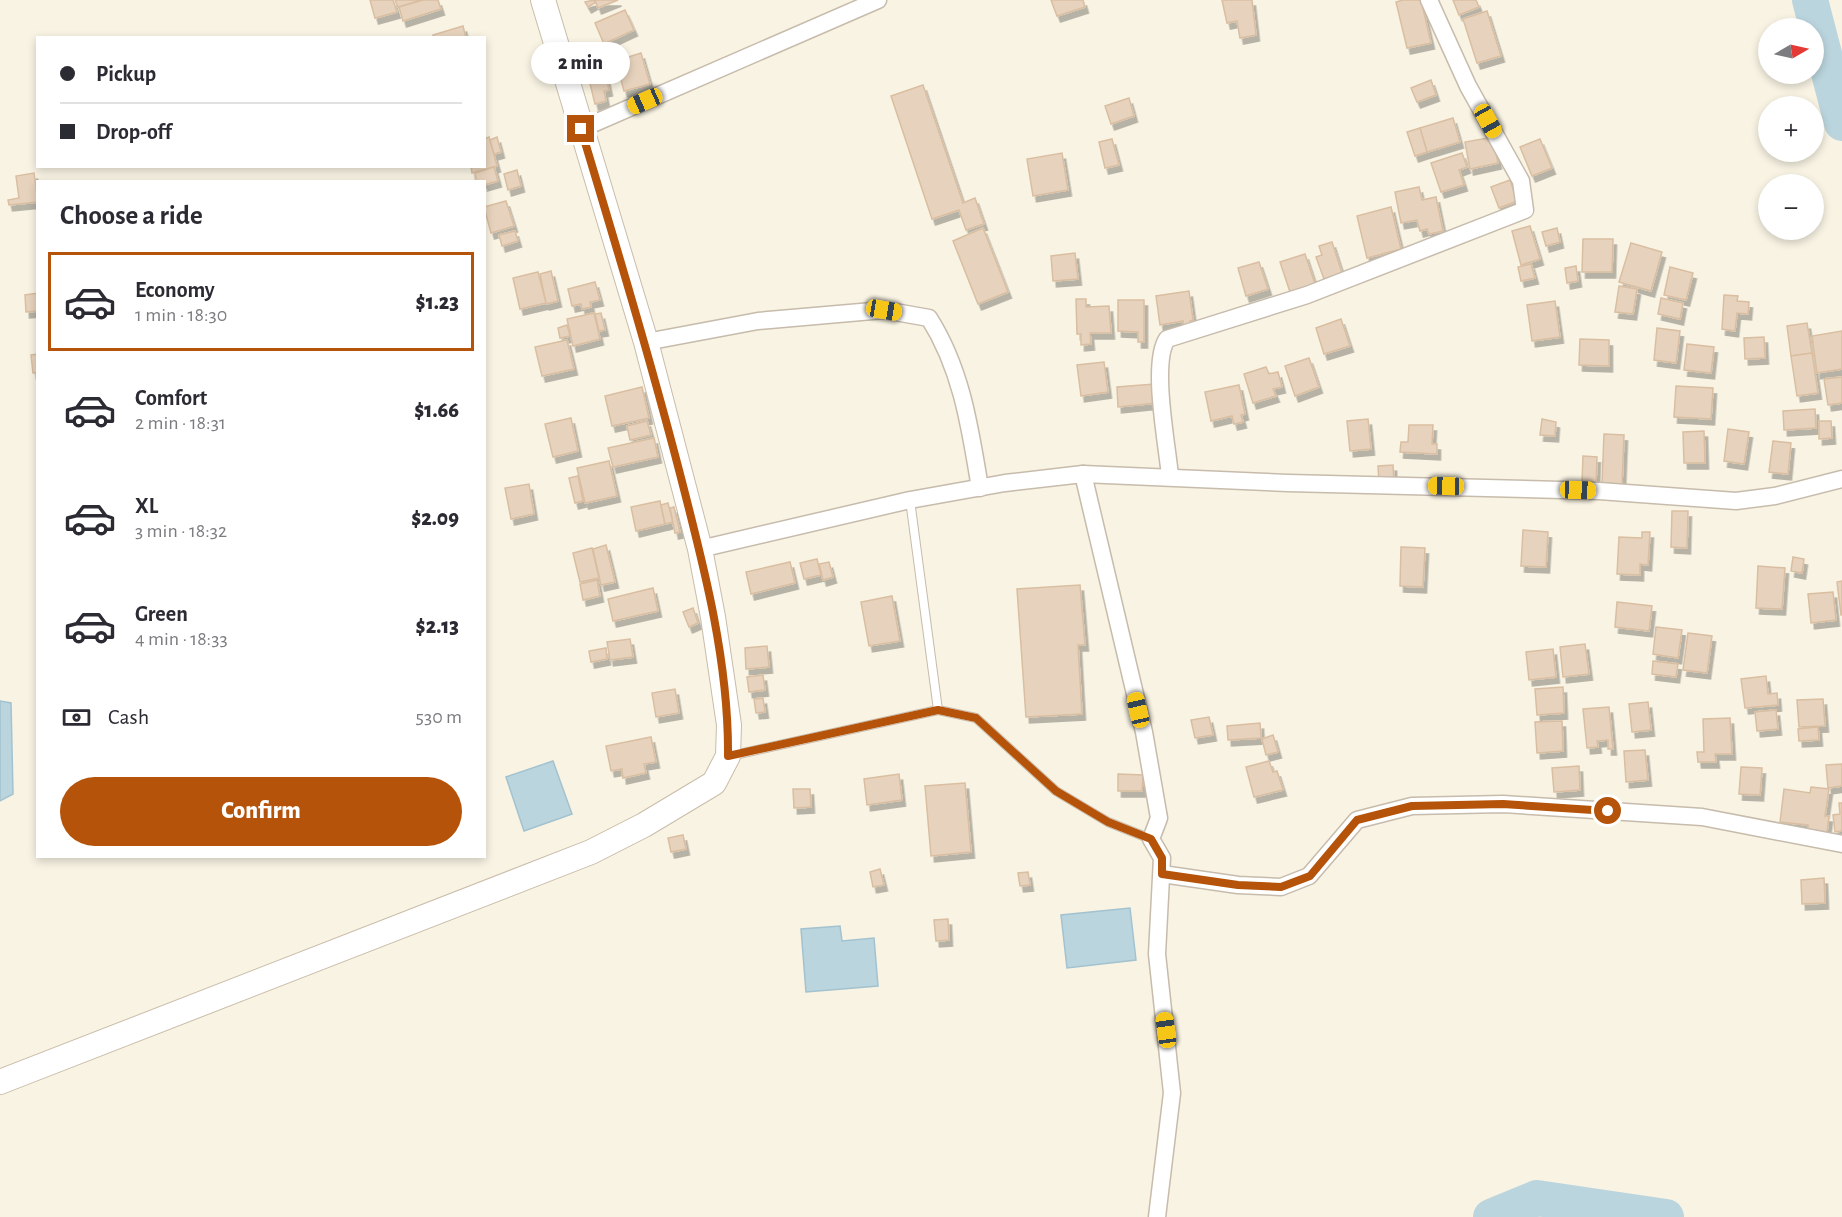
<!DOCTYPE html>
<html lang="en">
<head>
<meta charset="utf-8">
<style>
	body { margin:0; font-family:"Alegreya Sans",sans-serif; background:#f2f2f3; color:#2b2b33; height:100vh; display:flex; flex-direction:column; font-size:22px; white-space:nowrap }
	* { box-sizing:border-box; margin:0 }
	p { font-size:20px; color:#7c7c81 }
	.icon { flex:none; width:33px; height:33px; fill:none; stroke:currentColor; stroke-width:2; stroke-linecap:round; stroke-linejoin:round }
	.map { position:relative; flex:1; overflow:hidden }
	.drawer { position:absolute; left:36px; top:180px; width:450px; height:678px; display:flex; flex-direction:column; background:#fff; border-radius:0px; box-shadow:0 3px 9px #0003 }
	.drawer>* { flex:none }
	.guide { position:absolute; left:36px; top:36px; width:450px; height:132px; border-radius:0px; box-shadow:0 3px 9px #0003; display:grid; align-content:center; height:132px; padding:0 24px; background:#fff }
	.needle { width:39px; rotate:81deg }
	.fabs { position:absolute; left:1758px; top:18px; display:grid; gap:12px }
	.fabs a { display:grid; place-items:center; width:66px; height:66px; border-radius:50%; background:#fff; box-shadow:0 3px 9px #0003; font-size:30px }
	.end { position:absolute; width:27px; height:27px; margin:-14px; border:8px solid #b45309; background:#fff; box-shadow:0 0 0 3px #fff }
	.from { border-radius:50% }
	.bubble { position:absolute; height:42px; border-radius:21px; background:#fff; box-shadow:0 3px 9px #0003; font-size:20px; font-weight:800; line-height:42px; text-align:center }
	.car { position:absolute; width:18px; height:36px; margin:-18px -9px; border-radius:8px; box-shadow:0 0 4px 2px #0007; background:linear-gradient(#f5c518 24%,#345 0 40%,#f5c518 0 76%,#345 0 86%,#f5c518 0) }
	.guide b { display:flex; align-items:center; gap:21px; height:57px; font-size:22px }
	.guide b+b { border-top:2px solid #e1e1e2 }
	.guide i { width:15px; height:15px; background:#2b2b33 }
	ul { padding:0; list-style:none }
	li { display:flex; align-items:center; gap:18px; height:99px; margin:0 12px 9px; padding:0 12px; border:3px solid transparent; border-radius:0px }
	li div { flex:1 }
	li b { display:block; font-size:22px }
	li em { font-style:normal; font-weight:800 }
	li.selected { border-color:#b45309 }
	li>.icon { width:54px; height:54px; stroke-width:1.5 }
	h2 { padding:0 24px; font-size:27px; line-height:72px }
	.pay { display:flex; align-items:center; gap:15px; height:66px; padding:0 24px; font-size:22px }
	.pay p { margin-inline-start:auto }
	.cta { display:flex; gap:12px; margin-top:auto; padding:12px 24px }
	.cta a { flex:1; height:69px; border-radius:36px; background:#b45309; color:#fff; font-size:24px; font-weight:800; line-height:69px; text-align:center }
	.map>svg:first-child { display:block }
</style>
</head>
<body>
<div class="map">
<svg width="1842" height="1217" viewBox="0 0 1842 1217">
	<defs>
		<filter id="shadow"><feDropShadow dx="3.5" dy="6" stdDeviation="0" flood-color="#0004"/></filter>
	</defs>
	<rect width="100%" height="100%" fill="#f8f3e3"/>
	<!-- water -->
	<g fill="#bbd5de" stroke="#a2c2cf" stroke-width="1.5">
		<polygon points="0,701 11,703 13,794 0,801"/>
		<polygon points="553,761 572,814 524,831 506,777"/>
		<polygon points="1130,908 1136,960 1067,968 1061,915"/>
		<polygon points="840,926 842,941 874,938 878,986 806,992 801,929"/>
	</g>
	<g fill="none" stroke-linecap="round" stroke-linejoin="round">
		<!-- river -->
		<g stroke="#bbd5de" stroke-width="36">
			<polyline points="1810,0 1842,123"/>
			<polyline points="1491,1217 1537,1198 1666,1217"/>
		</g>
	</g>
	<!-- building -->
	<g fill="#e7d3bd" stroke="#dabea1" stroke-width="1.5" filter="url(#shadow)">
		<polygon points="370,0 393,0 397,12 375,18"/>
		<polygon points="395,0 422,0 398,7"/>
		<polygon points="423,0 438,0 441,9 403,21 399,7"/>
		<polygon points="594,0 595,3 588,7 585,2"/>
		<polygon points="595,0 618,0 598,8"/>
		<polygon points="1051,0 1083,0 1085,7 1057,16"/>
		<polygon points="1222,0 1252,0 1256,35 1240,38 1237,21 1227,23"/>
		<polygon points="1403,0 1421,0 1431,43 1407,48 1396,2"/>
		<polygon points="1453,0 1476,0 1479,7 1459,15"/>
		<polygon points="625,10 634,30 604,44 595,23"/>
		<polygon points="1487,11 1501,56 1477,63 1463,19"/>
		<polygon points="463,26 466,38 433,38 433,35"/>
		<polygon points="641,53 650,84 624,91 616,61"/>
		<polygon points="603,63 609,90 604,91 606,101 595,104 586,67"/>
		<polygon points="1431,80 1436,95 1417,102 1411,88"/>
		<polygon points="923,85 963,203 975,198 984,224 966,230 959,210 932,219 891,96"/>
		<polygon points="1129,98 1134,116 1111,124 1105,106"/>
		<polygon points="1453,118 1460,142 1427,152 1420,128"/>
		<polygon points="1420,128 1427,152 1415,156 1407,132"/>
		<polygon points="489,137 497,166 472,173 471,166 484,166 484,139"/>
		<polygon points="497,137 501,152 494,154 490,140"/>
		<polygon points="1493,137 1498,163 1470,169 1465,142"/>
		<polygon points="1112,139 1119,165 1105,168 1099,142"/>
		<polygon points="1540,139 1552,168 1532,176 1520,147"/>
		<polygon points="1062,153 1068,190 1033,196 1027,159"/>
		<polygon points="1462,153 1467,167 1459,170 1464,185 1441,192 1431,163"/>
		<polygon points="494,167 498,181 484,185 484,182 477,182 475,173"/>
		<polygon points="517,170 521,186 508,190 504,174"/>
		<polygon points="34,173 38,202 9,205 8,200 19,198 16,176"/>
		<polygon points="1510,180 1517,201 1499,208 1491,187"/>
		<polygon points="1419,187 1422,200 1436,197 1443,231 1429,234 1427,229 1420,231 1417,220 1401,223 1395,192"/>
		<polygon points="506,201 514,226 491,233 484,207"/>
		<polygon points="1391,207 1401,249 1367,258 1357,216"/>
		<polygon points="1530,226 1540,259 1521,265 1512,231"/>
		<polygon points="983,228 1008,292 978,304 953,241"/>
		<polygon points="1557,228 1560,242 1546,246 1542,232"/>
		<polygon points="515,231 518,241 502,246 499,235"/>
		<polygon points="1583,239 1613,239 1612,272 1582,272"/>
		<polygon points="1332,242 1342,273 1324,279 1316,257 1322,255 1319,246"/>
		<polygon points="1631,243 1662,252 1651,291 1619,282"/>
		<polygon points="1075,253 1078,279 1053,281 1051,256"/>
		<polygon points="1305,254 1316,287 1291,295 1280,262"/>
		<polygon points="1259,262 1268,289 1246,296 1238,268"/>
		<polygon points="1531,264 1535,278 1521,281 1518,267"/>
		<polygon points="1576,266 1578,281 1567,283 1565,268"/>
		<polygon points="1670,267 1693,273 1686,300 1664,295"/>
		<polygon points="551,271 558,301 546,304 540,274"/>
		<polygon points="538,272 546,303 520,309 513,278"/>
		<polygon points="595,282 600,300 590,302 591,307 582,309 581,304 572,306 568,289"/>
		<polygon points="1619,286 1637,289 1633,314 1615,312"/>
		<polygon points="1189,291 1193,320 1190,321 1191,330 1184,331 1183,321 1160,325 1156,296"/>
		<polygon points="38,293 38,311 26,312 25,295"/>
		<polygon points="1724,295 1738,296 1737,301 1749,302 1748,314 1737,313 1735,331 1722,329"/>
		<polygon points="1661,298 1683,303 1680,319 1658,314"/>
		<polygon points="1076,299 1086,299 1086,307 1109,306 1111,333 1090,333 1091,344 1081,345 1081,334 1077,334"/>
		<polygon points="1118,300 1144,300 1144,342 1138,342 1138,332 1118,331"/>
		<polygon points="1555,301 1560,337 1532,341 1527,305"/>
		<polygon points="594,313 600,339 573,346 567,319"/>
		<polygon points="601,313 605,330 599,331 595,314"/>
		<polygon points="1341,319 1350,346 1324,354 1316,328"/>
		<polygon points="1807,323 1812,353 1791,356 1787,326"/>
		<polygon points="567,325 570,336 560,338 558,328"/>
		<polygon points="1657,328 1680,331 1676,363 1654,360"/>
		<polygon points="1842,331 1842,369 1817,373 1812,336"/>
		<polygon points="1764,337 1765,358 1745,359 1744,338"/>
		<polygon points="1580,339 1609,340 1609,366 1579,365"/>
		<polygon points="567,340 574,369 542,376 535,347"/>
		<polygon points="1687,344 1714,347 1711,373 1684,370"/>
		<polygon points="1812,353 1818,393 1797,396 1791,356"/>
		<polygon points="38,354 38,373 33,373 31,355"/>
		<polygon points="1309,358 1319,387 1295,396 1285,366"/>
		<polygon points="1104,362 1108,392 1081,396 1077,365"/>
		<polygon points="1266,367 1269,374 1278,372 1282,387 1273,389 1276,396 1253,403 1244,374"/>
		<polygon points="1842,377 1842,403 1828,405 1824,379"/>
		<polygon points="1154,384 1156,403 1118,407 1117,387"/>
		<polygon points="1239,385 1245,414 1241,415 1243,422 1234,424 1232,416 1211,421 1205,392"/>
		<polygon points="1676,386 1713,388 1711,419 1674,417"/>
		<polygon points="642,387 649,418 612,426 605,396"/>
		<polygon points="1815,409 1816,428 1784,430 1783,411"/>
		<polygon points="571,418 578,451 553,457 545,424"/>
		<polygon points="1368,419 1371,449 1350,451 1347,421"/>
		<polygon points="1542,419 1556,422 1555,436 1540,435"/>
		<polygon points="647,421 651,435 630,440 627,426"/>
		<polygon points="1819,421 1831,421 1832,438 1819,439"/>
		<polygon points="1409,425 1433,425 1432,444 1437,444 1437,454 1400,452 1401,442 1408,442"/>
		<polygon points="1728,429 1749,432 1744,464 1724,461"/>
		<polygon points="1704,431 1705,463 1684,463 1683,432"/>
		<polygon points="1604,434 1624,435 1622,484 1602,483"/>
		<polygon points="654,438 658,457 613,467 608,448"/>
		<polygon points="1773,441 1791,443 1788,474 1769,472"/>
		<polygon points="1583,456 1597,457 1596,483 1582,482"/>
		<polygon points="609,461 617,496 585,503 577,468"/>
		<polygon points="1393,465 1394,482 1379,483 1378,466"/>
		<polygon points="578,476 583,501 575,503 569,478"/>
		<polygon points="529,484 534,514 511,519 505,488"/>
		<polygon points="660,501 665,524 636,531 631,507"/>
		<polygon points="668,503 673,522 665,524 661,505"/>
		<polygon points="674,507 680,532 675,533 670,508"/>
		<polygon points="1672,511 1688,511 1687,548 1671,547"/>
		<polygon points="1523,530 1548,532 1546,567 1521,566"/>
		<polygon points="1642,532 1650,532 1648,565 1640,564 1640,575 1617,574 1619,537 1642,538"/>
		<polygon points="606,545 615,582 601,585 593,549"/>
		<polygon points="1401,547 1425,548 1423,587 1400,586"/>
		<polygon points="592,548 599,578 580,582 573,553"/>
		<polygon points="1793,557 1804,559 1802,573 1791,571"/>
		<polygon points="817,559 821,575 804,579 800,563"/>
		<polygon points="790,562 795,583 751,594 746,572"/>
		<polygon points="829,562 833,577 823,580 819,564"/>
		<polygon points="1758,566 1785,568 1782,609 1756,608"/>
		<polygon points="597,580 600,596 583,600 580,584"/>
		<polygon points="1842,581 1842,615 1841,615 1837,582"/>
		<polygon points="1080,585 1085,645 1078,645 1082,714 1026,717 1017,589"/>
		<polygon points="653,588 658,611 613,621 608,599"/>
		<polygon points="1833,592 1836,620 1811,623 1808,594"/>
		<polygon points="892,596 900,641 869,646 861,602"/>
		<polygon points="1617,602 1652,606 1649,631 1615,627"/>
		<polygon points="693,608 698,623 689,627 683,612"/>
		<polygon points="1656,627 1682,630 1678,658 1653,654"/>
		<polygon points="1688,633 1712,636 1707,673 1683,670"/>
		<polygon points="630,639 633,657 610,660 607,642"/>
		<polygon points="1585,644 1589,674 1563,677 1560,647"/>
		<polygon points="767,646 769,667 746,669 745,648"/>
		<polygon points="606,648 607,659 591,662 589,651"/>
		<polygon points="1553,649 1556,677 1529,680 1526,652"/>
		<polygon points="1653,661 1678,664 1676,677 1652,674"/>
		<polygon points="763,675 765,690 749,692 747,677"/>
		<polygon points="1766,676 1768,694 1777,693 1778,705 1745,708 1741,679"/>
		<polygon points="1563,687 1564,713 1537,715 1535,689"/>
		<polygon points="675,689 679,713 656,717 652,693"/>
		<polygon points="763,698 765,712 756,713 754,699"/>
		<polygon points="1823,699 1825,726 1799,727 1797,700"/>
		<polygon points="1648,702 1651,730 1632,732 1629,704"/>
		<polygon points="1609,707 1613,749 1608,749 1608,740 1597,741 1598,747 1587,748 1583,709"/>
		<polygon points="1776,710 1778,729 1757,731 1755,712"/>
		<polygon points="1209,717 1213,735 1195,738 1191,720"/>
		<polygon points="1730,718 1732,754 1715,754 1716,762 1698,762 1697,752 1704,752 1703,719"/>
		<polygon points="1562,721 1563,751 1537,753 1535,722"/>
		<polygon points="1260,723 1261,738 1228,740 1227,726"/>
		<polygon points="1818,727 1819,740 1799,741 1798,729"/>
		<polygon points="1273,735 1278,752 1266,755 1262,739"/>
		<polygon points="651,737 656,762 644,764 646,773 623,778 622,769 611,771 606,746"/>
		<polygon points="1645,750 1648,780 1626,782 1624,751"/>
		<polygon points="1269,761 1273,772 1277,771 1283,790 1254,797 1246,767"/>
		<polygon points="1842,764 1842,786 1828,788 1826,765"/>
		<polygon points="1579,766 1580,790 1554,792 1552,768"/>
		<polygon points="1741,767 1762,768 1760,795 1739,794"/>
		<polygon points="899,774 902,800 867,805 864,779"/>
		<polygon points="1118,774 1143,775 1142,791 1118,791"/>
		<polygon points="965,783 971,852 931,856 925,786"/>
		<polygon points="1811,787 1829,789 1825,816 1829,816 1827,832 1808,829 1808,825 1780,822 1784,789 1810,793"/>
		<polygon points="793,789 810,789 811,807 794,808"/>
		<polygon points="1839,803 1842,803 1842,831 1835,832 1833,815 1840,814"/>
		<polygon points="683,835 686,849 671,852 668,838"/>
		<polygon points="880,869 884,885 873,887 870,872"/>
		<polygon points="1028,872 1030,885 1020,886 1018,873"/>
		<polygon points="1824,878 1825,903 1802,904 1801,880"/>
		<polygon points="948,919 949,940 936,941 934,920"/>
	</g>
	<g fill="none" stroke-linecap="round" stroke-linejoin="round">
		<defs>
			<g id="lane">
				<polyline points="910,500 938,710"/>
				<polyline points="730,756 938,710 976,718 1056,791 1108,822 1151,839"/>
			</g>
			<g id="street">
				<polyline points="581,129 878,0"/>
				<path d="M646,342l112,-21 126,-11 45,8c33,52 41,110 51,170"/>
				<polyline points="1083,474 1144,732 1159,818 1151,839 1162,858 1157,954 1172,1093 1157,1217"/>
				<path d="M1170,476c-3,-32 -19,-113 -3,-137l140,-44 218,-85 -4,-29 -53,-95 -39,-86"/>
				<polyline points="700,549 910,500 1005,483 1083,474 1288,483 1599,491 1736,501 1775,496 1842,479"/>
				<polyline points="1162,874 1238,885 1281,887 1309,876 1357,820 1412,806 1503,804 1702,817 1842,844"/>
			</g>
			<polyline id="secondary" points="0,1082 591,852 644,825 714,783 728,756 729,725 713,617 700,549 646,342 543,0"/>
		</defs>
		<!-- lane casing -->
		<use href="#lane" stroke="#c7bbac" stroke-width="10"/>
		<!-- street casing -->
		<use href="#street" stroke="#c7bbac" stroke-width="19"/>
		<!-- secondary casing -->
		<use href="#secondary" stroke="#cabcaa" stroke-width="26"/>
		<!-- lane -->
		<use href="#lane" stroke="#fff" stroke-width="8"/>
		<!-- street -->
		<use href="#street" stroke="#fff" stroke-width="16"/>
		<!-- secondary -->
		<use href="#secondary" stroke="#fff" stroke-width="24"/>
	</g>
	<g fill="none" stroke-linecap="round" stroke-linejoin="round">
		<!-- route -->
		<path stroke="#b45309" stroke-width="8" d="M581,129c34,113 68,226 98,341 24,93 50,190 49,286l210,-46 38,8 80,73 52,31 43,17 11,19v16l76,11 43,2 29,-11 47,-56 55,-14 91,-2 105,7"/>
	</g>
</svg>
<div class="fabs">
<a><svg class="needle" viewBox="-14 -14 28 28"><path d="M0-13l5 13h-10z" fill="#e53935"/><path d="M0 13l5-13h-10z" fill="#7c7c81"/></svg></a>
<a>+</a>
<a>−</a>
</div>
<i class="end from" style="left:1608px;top:811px"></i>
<i class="end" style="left:581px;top:129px"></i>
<div class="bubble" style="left:531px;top:42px;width:99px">2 min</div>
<i class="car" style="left:645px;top:101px;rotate:246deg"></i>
<i class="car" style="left:1488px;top:121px;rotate:151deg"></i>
<i class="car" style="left:884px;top:310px;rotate:100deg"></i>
<i class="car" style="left:1446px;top:486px;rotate:271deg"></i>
<i class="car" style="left:1578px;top:490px;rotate:92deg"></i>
<i class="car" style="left:1138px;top:710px;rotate:347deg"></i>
<i class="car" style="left:1166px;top:1030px;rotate:352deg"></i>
<div class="guide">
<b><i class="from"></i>Pickup</b>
<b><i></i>Drop-off</b>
</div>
<section class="drawer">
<h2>Choose a ride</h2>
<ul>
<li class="selected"><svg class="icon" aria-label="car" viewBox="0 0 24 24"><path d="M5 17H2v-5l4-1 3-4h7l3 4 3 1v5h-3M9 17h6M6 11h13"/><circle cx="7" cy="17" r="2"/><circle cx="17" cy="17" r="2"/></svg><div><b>Economy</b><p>1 min · 18:30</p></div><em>$1.23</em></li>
<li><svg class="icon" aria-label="car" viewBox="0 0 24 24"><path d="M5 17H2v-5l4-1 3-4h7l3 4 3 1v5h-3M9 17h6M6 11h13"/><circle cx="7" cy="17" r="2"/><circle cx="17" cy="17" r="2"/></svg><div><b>Comfort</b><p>2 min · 18:31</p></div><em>$1.66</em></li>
<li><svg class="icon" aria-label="car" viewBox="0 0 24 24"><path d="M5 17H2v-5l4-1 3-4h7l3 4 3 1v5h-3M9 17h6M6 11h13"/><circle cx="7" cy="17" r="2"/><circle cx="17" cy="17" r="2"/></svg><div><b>XL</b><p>3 min · 18:32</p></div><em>$2.09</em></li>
<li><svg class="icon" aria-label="car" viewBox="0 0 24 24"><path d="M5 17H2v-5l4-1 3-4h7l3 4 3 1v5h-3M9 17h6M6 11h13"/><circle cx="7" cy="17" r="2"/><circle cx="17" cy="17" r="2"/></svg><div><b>Green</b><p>4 min · 18:33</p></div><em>$2.13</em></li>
</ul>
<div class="pay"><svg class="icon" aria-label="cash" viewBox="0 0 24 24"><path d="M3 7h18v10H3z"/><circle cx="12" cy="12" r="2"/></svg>Cash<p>530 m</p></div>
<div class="cta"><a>Confirm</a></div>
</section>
</div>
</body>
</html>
